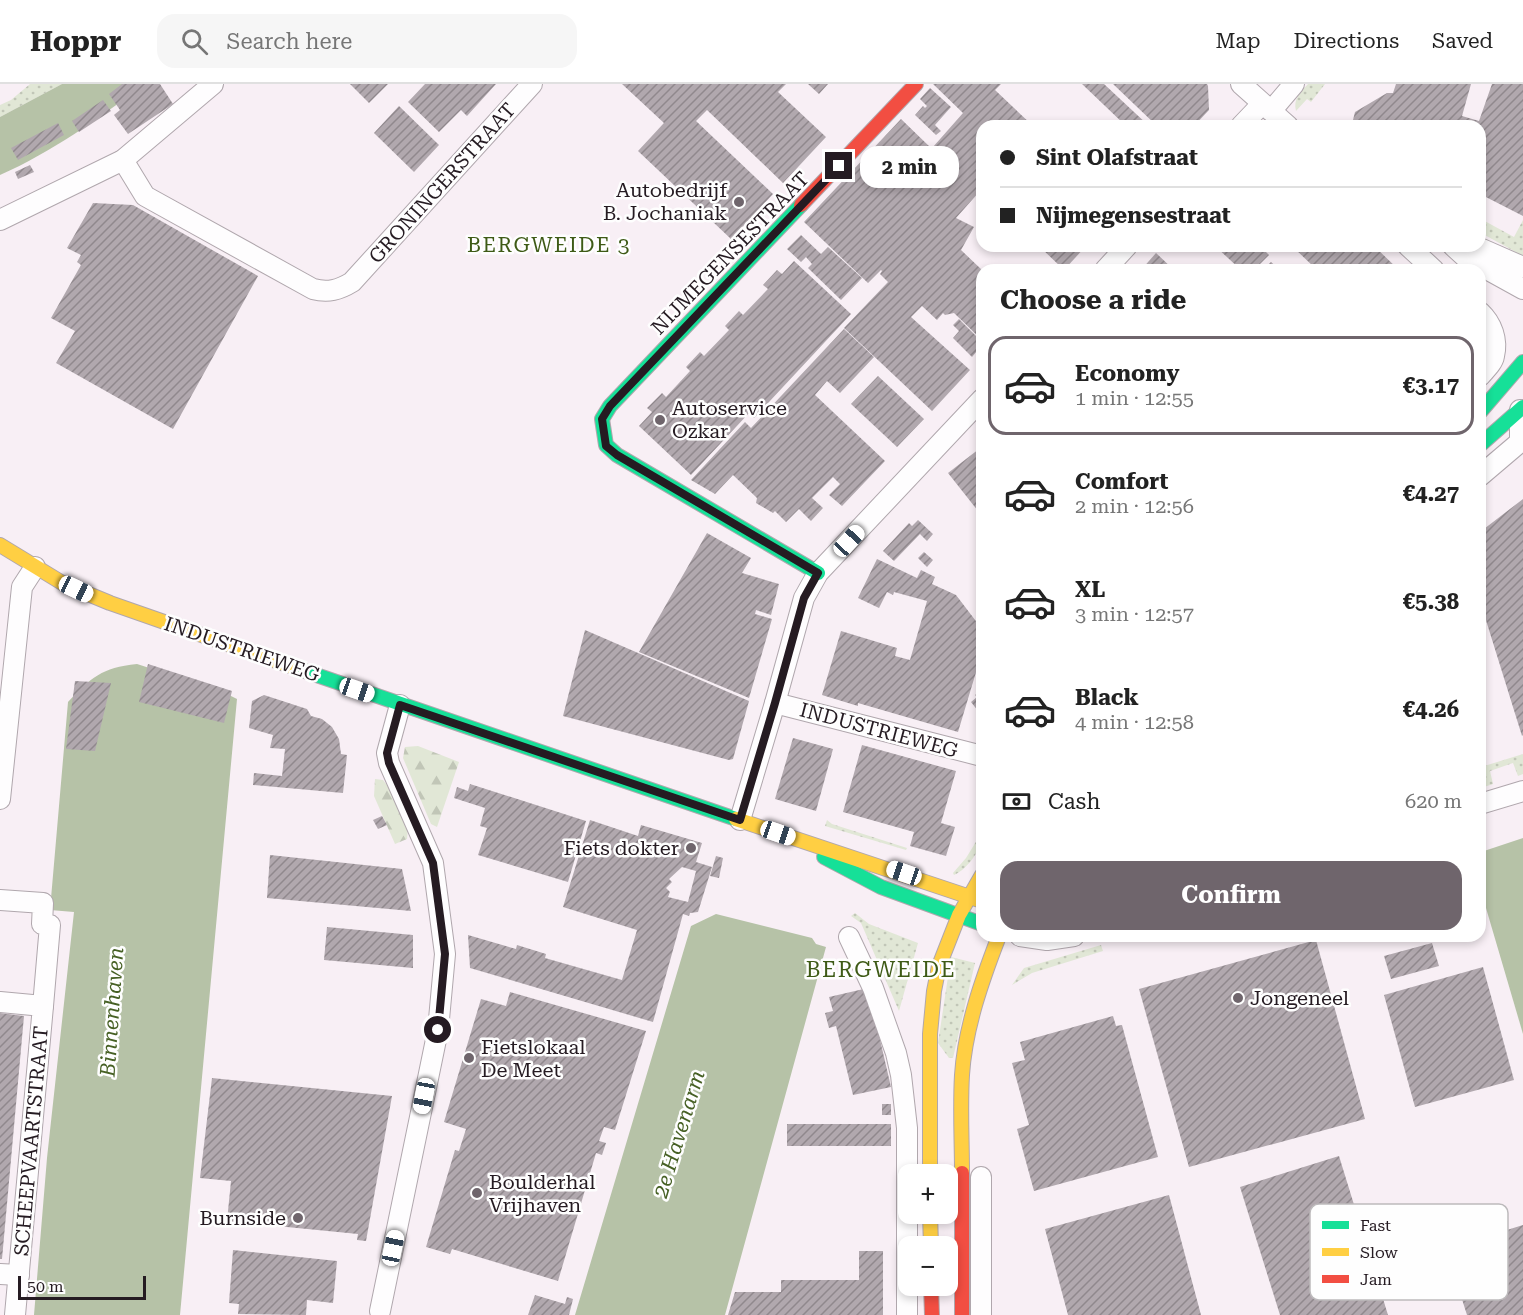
<!DOCTYPE html>
<html lang="en">
<head>
<meta charset="utf-8">
<style>
	body { margin:0; font-family:"Roboto Serif",serif; background:#f6f6f6; color:#222; height:100vh; display:flex; flex-direction:column; font-size:22px; white-space:nowrap }
	* { box-sizing:border-box; margin:0 }
	p { font-size:20px; color:#767676 }
	.icon { flex:none; width:33px; height:33px; fill:none; stroke:currentColor; stroke-width:2; stroke-linecap:round; stroke-linejoin:round }
	.map { position:relative; flex:1; overflow:hidden }
	.drawer { position:absolute; left:976px; top:180px; width:510px; height:678px; display:flex; flex-direction:column; background:#fff; border-radius:18px; box-shadow:0 3px 9px #0003 }
	.drawer>* { flex:none }
	.guide { position:absolute; left:976px; top:36px; width:510px; height:132px; border-radius:18px; box-shadow:0 3px 9px #0003; display:grid; align-content:center; height:132px; padding:0 24px; background:#fff }
	.fabs { position:absolute; left:898px; top:1080px; display:grid; gap:12px }
	.fabs a { display:grid; place-items:center; width:60px; height:60px; border-radius:12px; background:#fff; box-shadow:0 3px 9px #0003; font-size:30px }
	.scale { position:absolute; left:18px; bottom:15px; width:128px; box-sizing:border-box; padding-left:6px; border:3px solid #251b22; border-top:0; font-size:16px; line-height:21px; white-space:nowrap; color:#251b22; -webkit-text-stroke:4px #fefefe; paint-order:stroke }
	.end { position:absolute; width:27px; height:27px; margin:-14px; border:8px solid #251b22; background:#fff; box-shadow:0 0 0 3px #fff }
	.from { border-radius:50% }
	.bubble { position:absolute; height:42px; border-radius:18px; background:#fff; box-shadow:0 3px 9px #0003; font-size:20px; font-weight:700; line-height:42px; text-align:center }
	.car { position:absolute; width:18px; height:36px; margin:-18px -9px; border-radius:8px; box-shadow:0 0 4px 2px #0007; background:linear-gradient(#fff 24%,#345 0 40%,#fff 0 76%,#345 0 86%,#fff 0) }
	.guide b { display:flex; align-items:center; gap:21px; height:57px; font-size:22px }
	.guide b+b { border-top:2px solid #e0e0e0 }
	.guide i { width:15px; height:15px; background:#222 }
	ul { padding:0; list-style:none }
	li { display:flex; align-items:center; gap:18px; height:99px; margin:0 12px 9px; padding:0 12px; border:3px solid transparent; border-radius:18px }
	li div { flex:1 }
	li b { display:block; font-size:22px }
	li em { font-style:normal; font-weight:700 }
	li.current { border-color:#6f656c }
	li>.icon { width:54px; height:54px; stroke-width:1.5 }
	h2 { padding:0 24px; font-size:27px; line-height:72px }
	.pay { display:flex; align-items:center; gap:15px; height:66px; padding:0 24px; font-size:22px }
	.pay p { margin-inline-start:auto }
	.action { display:flex; gap:12px; margin-top:auto; padding:12px 24px }
	.action a { flex:1; height:69px; border-radius:18px; background:#6f656c; color:#fff; font-size:24px; font-weight:700; line-height:69px; text-align:center }
	header { display:flex; align-items:center; gap:36px; box-sizing:border-box; height:84px; padding:0 30px; background:#fff; border-bottom:2px solid #e0e0e0 }
	header strong { font-size:28px }
	nav { display:flex; gap:33px; margin-inline-start:auto; font-size:21px }
	.search { width:420px; height:54px; background:#f6f6f6; display:flex; align-items:center; gap:15px; box-sizing:border-box; padding:0 21px; border-radius:18px; color:#767676; font-size:22px }
	.map>svg:first-child { display:block }
</style>
</head>
<body>
<header>
<strong>Hoppr</strong>
<div class="search"><svg class="icon" aria-label="search" viewBox="0 0 24 24"><circle cx="10" cy="10" r="6"/><path d="M15 15l6 6"/></svg>Search here</div>
<nav><a>Map</a><a>Directions</a><a>Saved</a></nav>
</header>
<div class="map">
<svg width="1523" height="1231" viewBox="0 0 1523 1231">
	<defs>
		<pattern id="grass-dots" width="8" height="8" patternUnits="userSpaceOnUse" patternTransform="scale(1.5)"><rect width="8" height="8" fill="#e1e7d6"/><path d="M2 2h.1M6 6h.1" fill="none" stroke="#c1c6b7" stroke-width="1.8" stroke-linecap="round"/></pattern>
		<pattern id="forest-firs" width="22" height="20" patternUnits="userSpaceOnUse" patternTransform="scale(1.5)"><rect width="22" height="20" fill="#e1e7d6"/><path d="M5 1l3.5 6h-7zM16 11l3.5 6h-7z" fill="#c1c6b7"/></pattern>
		<pattern id="building-hatch" width="6" height="6" patternUnits="userSpaceOnUse" patternTransform="scale(1.5)"><rect width="6" height="6" fill="#b1a8ae"/><path d="M-1 1l2-2M0 6l6-6M5 7l2-2" fill="none" stroke="#90888d"/></pattern>
	</defs>
	<rect width="100%" height="100%" fill="#f8eff5"/>
	<!-- grass -->
	<g fill="url(#grass-dots)">
		<polygon points="30,0 62,0 0,33 0,21 11,16"/>
		<path d="M1308,0h17l-14,18 -4,-3 -11,12c-3,-12 4,-18 12,-27z"/>
		<polygon points="1481,135 1514,153 1523,136 1523,172 1481,149"/>
		<polygon points="1523,670 1523,690 1518,692 1513,679 1490,687 1493,700 1481,704 1481,683"/>
		<polygon points="827,736 832,740 907,764 906,766 825,742"/>
		<path d="M982,748c1,16 -14,37 -28,43l-1,-2 13,-15z"/>
		<polygon points="855,829 869,840 918,859 899,927 861,839 851,832"/>
		<polygon points="1101,861 1103,867 1032,889 1012,901 1024,884"/>
		<polygon points="951,873 975,879 953,974 949,974 938,959"/>
	</g>
	<!-- forest -->
	<g fill="url(#forest-firs)">
		<polygon points="418,662 459,678 437,743 431,740 403,674 405,663"/>
		<polygon points="375,695 383,696 387,701 408,745 407,755 395,760 374,712"/>
	</g>
	<!-- water -->
	<g fill="#b6c2a7">
		<path d="M62,0h83c-46,34 -93,68 -145,91v-58z"/>
		<path d="M137,580l84,27 16,8 -57,616h-146l13,-157 27,-246 -24,-2 18,-208c24,-25 33,-34 69,-38z"/>
		<polygon points="1523,754 1523,950 1481,807 1481,768"/>
		<polygon points="716,830 812,854 816,860 826,863 725,1231 575,1231 691,842"/>
	</g>
	<!-- building -->
	<g fill="url(#building-hatch)" fill-rule="evenodd">
		<polygon points="122,0 160,0 173,20 128,50 114,31 120,26 109,10"/>
		<polygon points="350,0 388,0 369,19"/>
		<polygon points="425,0 496,0 467,32 461,26 439,48 408,18"/>
		<polygon points="622,0 786,0 778,8 826,53 783,99 707,26 696,37 773,110 731,155 638,67 664,39"/>
		<polygon points="808,0 828,0 819,10"/>
		<polygon points="933,0 1001,0 995,6 1033,42 982,42 982,109 980,107 956,134 974,143 961,166 982,186 982,256 954,229 945,231 943,229 937,236 922,222 911,233 970,286 932,327 844,244 888,198 880,190 882,187 881,186 868,199 804,138 901,35 931,64 933,63 963,29"/>
		<polygon points="1082,0 1104,0 1149,42 1126,42"/>
		<polygon points="1113,0 1207,0 1208,2 1209,26 1194,42 1157,42"/>
		<polygon points="1396,0 1471,0 1462,32 1479,37 1492,0 1523,0 1523,132 1480,110 1480,42 1356,42 1353,36 1355,28 1387,9 1393,9"/>
		<polygon points="930,4 951,23 935,41 941,47 936,51 915,31 923,22 925,24 927,22 920,15"/>
		<polygon points="103,16 111,27 79,48 72,37"/>
		<polygon points="399,22 439,61 414,88 374,49"/>
		<polygon points="58,39 64,51 18,76 11,64"/>
		<polygon points="30,81 34,88 18,95 15,88"/>
		<polygon points="93,119 133,121 258,192 173,345 56,279 75,247 51,234 81,181 77,178 81,171 67,164"/>
		<polygon points="801,151 821,170 828,163 862,194 841,216 808,184 812,180 806,173 801,178 787,165"/>
		<polygon points="1039,162 1086,162 1064,186"/>
		<polygon points="1215,162 1260,162 1269,171 1254,186 1241,186"/>
		<polygon points="1292,162 1374,162 1399,186 1317,186"/>
		<polygon points="1156,169 1174,186 1141,186"/>
		<polygon points="794,177 851,230 754,334 749,329 691,391 639,342 652,328 647,324 662,309 666,313 690,287 686,283 700,268 704,272 729,246 725,242 739,227 743,231 768,205 763,201 777,186 782,190"/>
		<polygon points="1271,178 1280,186 1263,186"/>
		<polygon points="959,235 982,258 982,261 972,273 953,254 959,247 953,241"/>
		<polygon points="844,245 874,273 840,309 827,297 815,311 885,377 842,422 829,411 840,400 833,393 812,414 823,424 811,437 799,425 786,438 775,427 773,429 756,419 757,414 733,391 715,410 691,396 745,338 751,344"/>
		<polygon points="878,292 924,335 897,363 851,320"/>
		<polygon points="979,365 982,370 982,432 948,389"/>
		<polygon points="1523,415 1523,651 1522,652 1480,517 1480,476 1484,474 1480,462 1480,448"/>
		<polygon points="918,436 933,450 927,457 920,450 894,477 883,467 909,439 912,442"/>
		<polygon points="707,449 751,474 742,489 779,500 771,531 756,526 755,530 772,535 749,614 639,568"/>
		<polygon points="924,468 933,476 927,483 918,474"/>
		<polygon points="877,475 917,494 921,486 935,493 932,500 956,511 982,545 982,576 980,575 958,648 858,619 858,622 822,611 841,547 897,564 895,572 910,576 927,517 894,508 893,511 887,508 879,524 858,514"/>
		<polygon points="585,546 749,617 733,675 729,676 563,632"/>
		<polygon points="148,580 232,607 224,639 139,618"/>
		<polygon points="75,597 111,599 95,667 66,665"/>
		<polygon points="982,605 982,632 971,618 977,613 975,611"/>
		<polygon points="264,611 307,625 311,632 322,635 332,643 339,655 341,670 347,671 343,709 253,701 254,689 282,692 285,665 270,664 273,651 249,644 252,617"/>
		<polygon points="793,654 833,665 816,727 775,715"/>
		<polygon points="862,661 956,687 941,739 955,743 946,772 910,762 914,748 843,728"/>
		<polygon points="470,700 586,737 568,798 478,771 487,744 480,742 485,724 454,714 457,703 468,707"/>
		<polygon points="382,732 387,741 378,745 373,736"/>
		<path d="M590,736l48,16 3,-11 61,18 -6,19 16,5 -14,45 -8,1 -1,3 -6,-2 -30,108 -183,-54 -2,-33 48,14 1,-4 29,9 -1,4 77,22 15,-50 -74,-23zM682,783l14,4 -8,31 -20,-5 2,-5 -4,-4 6,-6 -3,-3z"/>
		<polygon points="270,771 402,785 411,827 267,814"/>
		<polygon points="716,772 723,774 719,794 710,792"/>
		<polygon points="327,843 413,851 413,884 324,876"/>
		<polygon points="1316,856 1365,1035 1189,1083 1139,905"/>
		<polygon points="1432,859 1439,882 1391,895 1384,872"/>
		<polygon points="1483,883 1514,996 1415,1023 1384,911"/>
		<polygon points="868,904 891,1003 853,1011 836,942 829,944 825,929 833,927 829,913"/>
		<polygon points="510,908 646,947 615,1046 604,1043 599,1057 606,1059 602,1071 596,1069 558,1197 452,1165 450,1170 426,1163 455,1066 459,1067 466,1045 444,1038 481,915 506,922"/>
		<polygon points="0,929 24,932 2,1175 0,1175"/>
		<polygon points="1113,932 1116,942 1122,941 1158,1073 1034,1107 1017,1045 1029,1041 1012,979 1025,976 1020,958"/>
		<polygon points="212,994 392,1012 366,1157 357,1156 358,1150 227,1137 231,1097 200,1094"/>
		<rect x="882" y="1020" width="9" height="11"/>
		<rect x="787" y="1040" width="104" height="22"/>
		<polygon points="1339,1072 1388,1231 1280,1231 1240,1103"/>
		<polygon points="1169,1111 1201,1231 1068,1231 1045,1145"/>
		<polygon points="1523,1141 1523,1231 1467,1231 1446,1165"/>
		<polygon points="233,1166 337,1177 333,1219 307,1216 306,1231 238,1230 239,1220 229,1219"/>
		<polygon points="859,1167 883,1167 883,1231 728,1231 735,1208 781,1208 781,1196 859,1196"/>
		<polygon points="535,1211 565,1220 567,1213 573,1215 569,1231 528,1231"/>
	</g>
	<g fill="none" stroke-linecap="round" stroke-linejoin="round">
		<defs>
			<g id="street">
				<polyline points="1241,0 1288,42"/>
				<polyline points="1271,27 1294,0"/>
				<polyline points="1241,42 1262,20"/>
				<path d="M123,76l22,36 168,93c15,4 26,1 39,-7l180,-198"/>
				<polyline points="0,136 123,76 213,0"/>
				<polyline points="1408,162 1434,186"/>
				<polyline points="1453,162 1465,173 1523,205"/>
				<polyline points="1475,162 1523,183"/>
				<polyline points="1105,186 1127,162"/>
				<path d="M1480,228c12,11 18,28 14,44 -1,7 -9,14 -14,20"/>
				<polyline points="1480,392 1520,358 1520,326"/>
				<polyline points="775,619 982,672"/>
				<polyline points="0,715 22,503 35,483"/>
				<polyline points="1480,720 1523,707"/>
				<polyline points="740,736 775,619 804,514 818,489 982,315"/>
				<polyline points="0,816 43,819 42,840 50,841 43,922"/>
				<polyline points="1020,852 1047,856 1074,852"/>
				<polyline points="849,853 873,904 896,969 901,991 907,1044 907,1231"/>
				<polyline points="0,918 43,922 15,1231"/>
				<polyline points="0,1190 19,1191"/>
				<polyline points="380,1227 438,946 445,870 433,779 389,679 387,669 400,621"/>
				<polyline points="981,1231 981,1093"/>
			</g>
			<g id="fast">
				<polyline points="801,121 610,322 602,335 606,361 617,371 818,489"/>
				<polyline points="1480,328 1523,278"/>
				<polyline points="1480,361 1523,323"/>
				<polyline points="293,583 736,735"/>
				<polyline points="824,773 881,803 982,840"/>
			</g>
			<g id="slow">
				<polyline points="0,461 64,500 110,519 293,583"/>
				<polyline points="736,735 982,817"/>
				<path d="M962,1089c0,-32 -2,-65 0,-98 3,-47 20,-95 37,-139"/>
				<polyline points="930,1090 930,950 934,907 939,882 959,831 982,791"/>
				<polyline points="930,1130 931,1162"/>
			</g>
			<g id="jam">
				<polyline points="801,121 916,0"/>
				<polyline points="962,1089 962,1231"/>
				<polyline points="931,1202 932,1231"/>
			</g>
		</defs>
		<!-- street casing -->
		<use href="#street" stroke="#b0a7ad" stroke-width="22"/>
		<!-- fast casing -->
		<use href="#fast" stroke="#b0a7ad" stroke-width="16"/>
		<!-- slow casing -->
		<use href="#slow" stroke="#b0a7ad" stroke-width="16"/>
		<!-- jam casing -->
		<use href="#jam" stroke="#b0a7ad" stroke-width="16"/>
		<!-- street -->
		<use href="#street" stroke="#fefdfe" stroke-width="20"/>
		<!-- fast -->
		<use href="#fast" stroke="#16e098" stroke-width="14"/>
		<!-- slow -->
		<use href="#slow" stroke="#ffcf43" stroke-width="14"/>
		<!-- jam -->
		<use href="#jam" stroke="#f24e42" stroke-width="14"/>
	</g>
	<g fill="none" stroke-linecap="round" stroke-linejoin="round">
		<!-- route -->
		<polyline stroke="#251b22" stroke-width="8" points="438,946 445,870 433,779 389,679 387,669 400,621 740,736 775,619 804,514 818,489 617,371 606,362 602,335 610,322 839,82"/>
	</g>
	<!-- markers -->
	<g fill="#6f656c" stroke="#fefefe" stroke-width="2">
		<circle cx="739" cy="118" r="6"/>
		<circle cx="660" cy="336" r="6"/>
		<circle cx="691" cy="764" r="6"/>
		<circle cx="1238" cy="914" r="6"/>
		<circle cx="469" cy="974" r="6"/>
		<circle cx="477" cy="1109" r="6"/>
		<circle cx="298" cy="1134" r="6"/>
	</g>
	<g text-anchor="middle" dominant-baseline="central" stroke-width="5" stroke-linejoin="round" paint-order="stroke">
		<!-- street labels -->
		<g font-size="20" fill="#251b22" stroke="#fefefe">
			<text transform="translate(442 99) rotate(-48)">GRONINGERSTRAAT</text>
			<text transform="translate(730 169) rotate(-46)">NIJMEGENSESTRAAT</text>
			<text transform="translate(242 565) rotate(19)">INDUSTRIEWEG</text>
			<text transform="translate(879 646) rotate(15)">INDUSTRIEWEG</text>
			<text transform="translate(31 1057) rotate(-85)">SCHEEPVAARTSTRAAT</text>
		</g>
		<!-- poi labels -->
		<g font-size="20" fill="#251b22" stroke="#fefefe" text-anchor="start">
			<text x="727" y="106" text-anchor="end">Autobedrijf<tspan x="727" dy="23">B. Jochaniak</tspan></text>
			<text x="672" y="324">Autoservice<tspan x="672" dy="23">Ozkar</tspan></text>
			<text x="679" y="764" text-anchor="end">Fiets dokter</text>
			<text x="1250" y="914">Jongeneel</text>
			<text x="481" y="963">Fietslokaal<tspan x="481" dy="23">De Meet</tspan></text>
			<text x="489" y="1098">Boulderhal<tspan x="489" dy="23">Vrijhaven</tspan></text>
			<text x="286" y="1134" text-anchor="end">Burnside</text>
		</g>
		<!-- neighbourhood labels -->
		<g font-size="21" letter-spacing="1.5" fill="#3e5a16" stroke="#fefefe">
			<text x="549" y="161">BERGWEIDE 3</text>
		</g>
		<!-- water labels -->
		<g font-size="21" font-style="italic" fill="#466024" stroke="#fefefe">
			<text transform="translate(112 928) rotate(-86)">Binnenhaven</text>
			<text transform="translate(679 1050) rotate(-73)">2e Havenarm</text>
		</g>
		<!-- quarter labels -->
		<g font-size="22" letter-spacing="1.5" fill="#3e5a16" stroke="#fefefe">
			<text x="881" y="885">BERGWEIDE</text>
		</g>
	</g>
	<!-- legend -->
	<rect x="1310" y="1120" width="198" height="96" rx="9" fill="#fefefe" stroke="#bdbabc" stroke-width="1.5"/>
	<rect x="1322" y="1137" width="27" height="8" fill="#16e098"/>
	<rect x="1322" y="1164" width="27" height="8" fill="#ffcf43"/>
	<rect x="1322" y="1191" width="27" height="8" fill="#f24e42"/>
	<g font-size="16" fill="#251b22">
		<text x="1360" y="1147">Fast</text>
		<text x="1360" y="1174">Slow</text>
		<text x="1360" y="1201">Jam</text>
	</g>
</svg>
<div class="fabs">
<a>+</a>
<a>−</a>
</div>
<div class="scale">50 m</div>
<i class="end from" style="left:438px;top:946px"></i>
<i class="end" style="left:839px;top:82px"></i>
<div class="bubble" style="left:860px;top:62px;width:99px">2 min</div>
<i class="car" style="left:849px;top:457px;rotate:43deg"></i>
<i class="car" style="left:76px;top:505px;rotate:115deg"></i>
<i class="car" style="left:357px;top:606px;rotate:109deg"></i>
<i class="car" style="left:778px;top:749px;rotate:109deg"></i>
<i class="car" style="left:904px;top:789px;rotate:289deg"></i>
<i class="car" style="left:424px;top:1012px;rotate:191deg"></i>
<i class="car" style="left:393px;top:1164px;rotate:12deg"></i>
<div class="guide">
<b><i class="from"></i>Sint Olafstraat</b>
<b><i></i>Nijmegensestraat</b>
</div>
<section class="drawer">
<h2>Choose a ride</h2>
<ul>
<li class="current"><svg class="icon" aria-label="car" viewBox="0 0 24 24"><path d="M5 17H2v-5l4-1 3-4h7l3 4 3 1v5h-3M9 17h6M6 11h13"/><circle cx="7" cy="17" r="2"/><circle cx="17" cy="17" r="2"/></svg><div><b>Economy</b><p>1 min · 12:55</p></div><em>€3.17</em></li>
<li><svg class="icon" aria-label="car" viewBox="0 0 24 24"><path d="M5 17H2v-5l4-1 3-4h7l3 4 3 1v5h-3M9 17h6M6 11h13"/><circle cx="7" cy="17" r="2"/><circle cx="17" cy="17" r="2"/></svg><div><b>Comfort</b><p>2 min · 12:56</p></div><em>€4.27</em></li>
<li><svg class="icon" aria-label="car" viewBox="0 0 24 24"><path d="M5 17H2v-5l4-1 3-4h7l3 4 3 1v5h-3M9 17h6M6 11h13"/><circle cx="7" cy="17" r="2"/><circle cx="17" cy="17" r="2"/></svg><div><b>XL</b><p>3 min · 12:57</p></div><em>€5.38</em></li>
<li><svg class="icon" aria-label="car" viewBox="0 0 24 24"><path d="M5 17H2v-5l4-1 3-4h7l3 4 3 1v5h-3M9 17h6M6 11h13"/><circle cx="7" cy="17" r="2"/><circle cx="17" cy="17" r="2"/></svg><div><b>Black</b><p>4 min · 12:58</p></div><em>€4.26</em></li>
</ul>
<div class="pay"><svg class="icon" aria-label="cash" viewBox="0 0 24 24"><path d="M3 7h18v10H3z"/><circle cx="12" cy="12" r="2"/></svg>Cash<p>620 m</p></div>
<div class="action"><a>Confirm</a></div>
</section>
</div>
</body>
</html>
